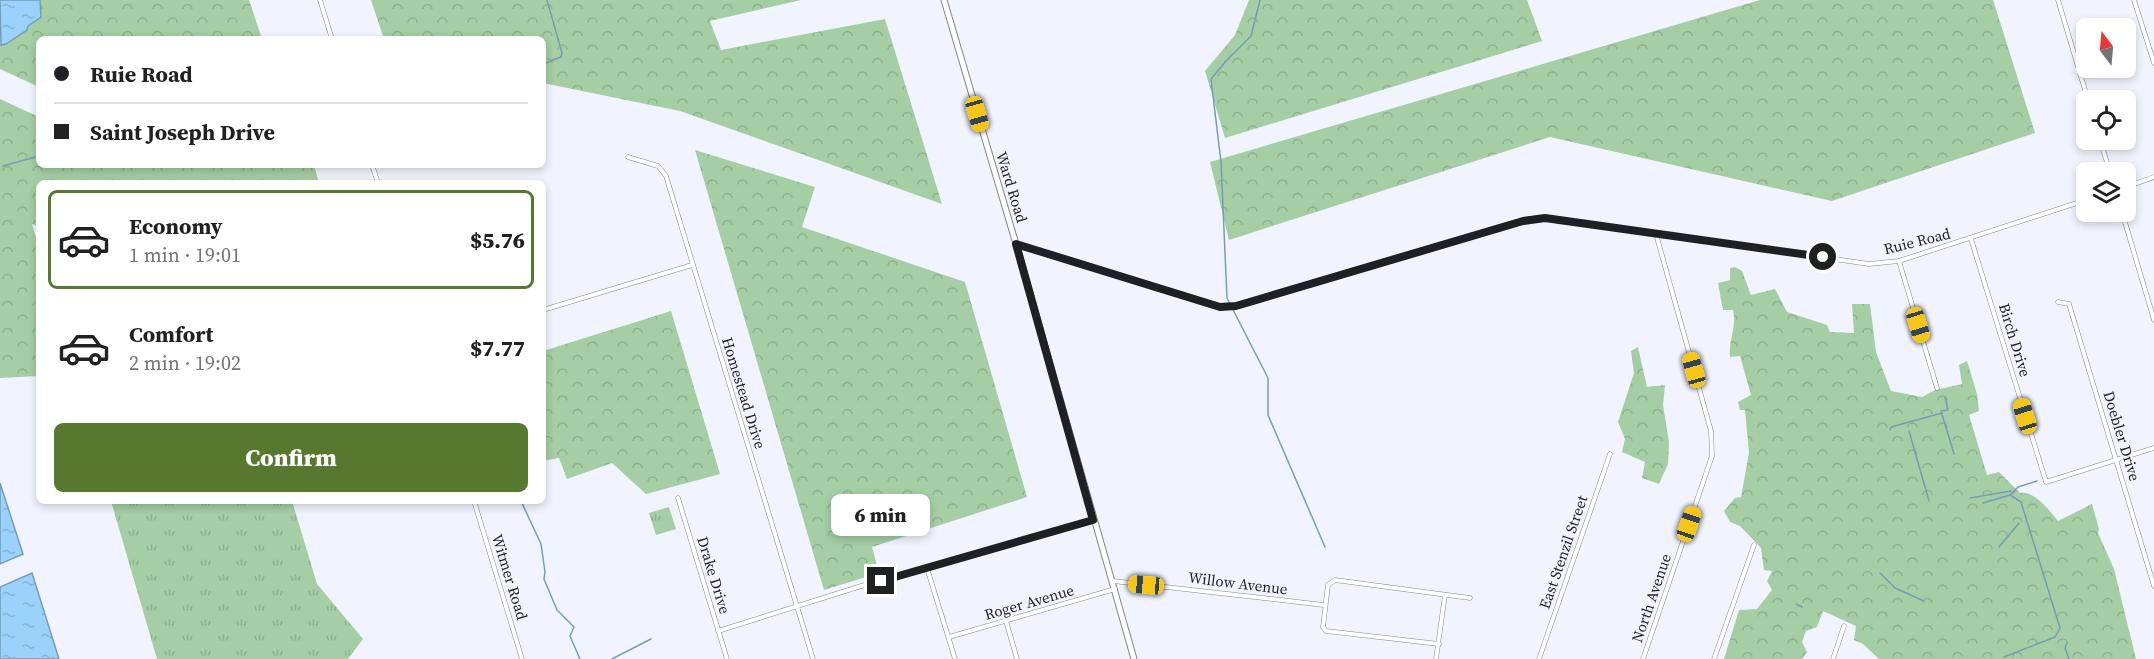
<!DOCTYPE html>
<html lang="en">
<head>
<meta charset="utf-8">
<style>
	body { margin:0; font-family:"Source Serif 4",serif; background:#f6f6f6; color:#202124; height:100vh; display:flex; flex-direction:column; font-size:22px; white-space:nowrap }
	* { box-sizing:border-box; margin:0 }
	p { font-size:20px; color:#757577 }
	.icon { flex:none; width:33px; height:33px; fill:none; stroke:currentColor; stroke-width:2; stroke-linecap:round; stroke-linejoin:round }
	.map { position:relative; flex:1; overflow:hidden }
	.panel { position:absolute; left:36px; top:180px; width:510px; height:324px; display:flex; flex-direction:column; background:#fff; border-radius:9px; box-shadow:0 3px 9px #0003 }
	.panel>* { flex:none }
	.top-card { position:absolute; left:36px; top:36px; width:510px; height:132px; border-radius:9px; box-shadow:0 3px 9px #0003; display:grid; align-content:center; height:132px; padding:0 18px; background:#fff }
	.needle { width:39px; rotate:344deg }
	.fabs { position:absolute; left:2076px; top:18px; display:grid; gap:12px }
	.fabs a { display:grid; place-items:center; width:60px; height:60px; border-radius:9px; background:#fff; box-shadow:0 3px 9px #0003; font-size:30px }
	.end { position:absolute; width:27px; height:27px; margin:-14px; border:8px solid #1f2024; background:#fff; box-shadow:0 0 0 3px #fff }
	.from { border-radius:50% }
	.bubble { position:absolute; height:42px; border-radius:9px; background:#fff; box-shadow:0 3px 9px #0003; font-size:20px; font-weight:800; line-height:42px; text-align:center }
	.car { position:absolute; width:18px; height:36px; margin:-18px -9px; border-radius:8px; box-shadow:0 0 4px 2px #0007; background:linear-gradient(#f5c518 24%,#345 0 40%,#f5c518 0 76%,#345 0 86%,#f5c518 0) }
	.top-card b { display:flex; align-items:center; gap:21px; height:57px; font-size:22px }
	.top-card b+b { border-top:2px solid #e0e0e0 }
	.top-card i { width:15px; height:15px; background:#202124 }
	ul { padding:10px 0 0; list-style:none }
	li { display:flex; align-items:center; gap:18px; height:99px; margin:0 12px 9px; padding:0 6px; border:3px solid transparent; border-radius:9px }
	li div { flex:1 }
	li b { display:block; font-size:22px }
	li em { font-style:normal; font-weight:800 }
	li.active { border-color:#56782f }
	li>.icon { width:54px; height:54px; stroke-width:1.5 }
	.button { display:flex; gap:12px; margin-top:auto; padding:12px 18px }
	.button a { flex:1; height:69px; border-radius:9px; background:#56782f; color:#fff; font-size:24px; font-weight:800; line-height:69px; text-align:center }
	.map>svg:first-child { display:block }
</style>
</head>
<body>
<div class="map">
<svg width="2154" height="659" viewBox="0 0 2154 659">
	<defs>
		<pattern id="grass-tufts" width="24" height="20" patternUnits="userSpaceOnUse" patternTransform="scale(1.5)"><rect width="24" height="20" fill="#a5cea4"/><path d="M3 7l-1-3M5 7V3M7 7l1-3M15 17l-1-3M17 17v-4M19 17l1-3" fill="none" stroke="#8eb18d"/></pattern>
		<pattern id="forest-crowns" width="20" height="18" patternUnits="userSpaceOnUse" patternTransform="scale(1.5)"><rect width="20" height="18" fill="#a5cea4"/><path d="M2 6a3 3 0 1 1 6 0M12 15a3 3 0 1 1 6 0" fill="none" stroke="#8eb18d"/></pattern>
		<pattern id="water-ripples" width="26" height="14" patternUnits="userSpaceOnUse" patternTransform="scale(1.5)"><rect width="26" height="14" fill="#9ad2fb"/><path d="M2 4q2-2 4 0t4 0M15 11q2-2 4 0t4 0" fill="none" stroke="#84b4d7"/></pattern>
	</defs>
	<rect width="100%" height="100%" fill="#f1f4fe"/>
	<!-- grass -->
	<g fill="url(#grass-tufts)">
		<polygon points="111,501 292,501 317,584 363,639 348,659 157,659"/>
		<polygon points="669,507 676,529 656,535 649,513"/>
	</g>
	<!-- forest -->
	<g fill="url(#forest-crowns)">
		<polygon points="40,0 249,0 262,39 39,39 39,87 0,69 0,42 1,45 41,17"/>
		<polygon points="371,0 801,0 710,21 721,50 885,19 942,204 680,111 543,83 543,39 384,39"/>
		<polygon points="1249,0 1527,0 1542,41 1225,138 1205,71 1235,35"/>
		<polygon points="1760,0 1993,0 2035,133 1832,201 1550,137 1229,240 1210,162"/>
		<polygon points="0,99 39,117 39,165 314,165 319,183 39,183 39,226 32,224 39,249 39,376 0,378"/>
		<polygon points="695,150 815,187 802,227 965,282 1027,497 872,547 879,573 824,590"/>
		<path d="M1735,267l7,4 9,24 24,-6 12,23 40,13 3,7 24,1 -2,-29h18l6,48 15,39 31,6 13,-7 27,-6 -3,-19 8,-4 10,33 2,17 -10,4 18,60 12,-3 21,21c14,-3 29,17 38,28l34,-17 7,25 -1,4 16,36 22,90h-257l-16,-15 -9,-4 2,-14 -33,-15 -6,16 -11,4 -4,11 5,10 -5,7h-78l15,-49 18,-1 15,-19 -5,-9 5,-10 -8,-1 -3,-22 -21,-22 -10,-4 -6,-11 11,-13 6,-1 8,-44 -4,-43h-5l-2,-8 13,-7 -11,-39 -10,1c-2,-17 7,-29 3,-47h-10l-5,-27 12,-3v-12z"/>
		<polygon points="671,311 720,474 646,494 612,463 567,479 559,458 543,461 543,351"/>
		<polygon points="1638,347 1647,387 1665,385 1663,405 1669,442 1668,464 1659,484 1642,478 1645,462 1622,452 1625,439 1618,422 1634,373 1631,351"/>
	</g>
	<!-- water -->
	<g fill="url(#water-ripples)" stroke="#759dba" stroke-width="1.5">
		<polygon points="0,0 40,0 41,17 28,26 27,30 6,44 1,45"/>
		<polygon points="0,483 23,554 0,564"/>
		<polygon points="32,573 59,659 0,659 0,587"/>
	</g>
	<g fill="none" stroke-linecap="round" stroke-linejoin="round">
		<!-- stream -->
		<g stroke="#759dba" stroke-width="1.5">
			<polyline points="1260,0 1251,36 1226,61 1211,79 1221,162 1227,298 1268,378 1268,415 1325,547"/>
			<polyline points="543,64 561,57 562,53 547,0"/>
			<polyline points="3,166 39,156"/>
			<polyline points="1945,397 1948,410 1941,411 1954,454"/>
			<polyline points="1890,430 1891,427 1942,413"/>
			<polyline points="1909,431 1929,501"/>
			<polyline points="1970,498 2011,491"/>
			<polyline points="521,501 541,544 545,572 544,579 557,610 574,627 570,636 580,659"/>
			<polyline points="1983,503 2010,495 2018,487 2037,481"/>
			<polyline points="1999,547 2019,523"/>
			<polyline points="1880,573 1895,588 1924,601"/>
			<polyline points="1796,604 1802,607"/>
			<polyline points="2067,643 2065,648 2069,659"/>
			<polyline points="2004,657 2055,637 2060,628 2021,502 2010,495"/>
			<polyline points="612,659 651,639"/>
		</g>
		<defs>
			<g id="minor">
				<polyline points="320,0 332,39"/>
				<polyline points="2058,0 2088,100"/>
				<polyline points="2134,0 2154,63"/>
				<polyline points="2100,140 2110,172"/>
				<polyline points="628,157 658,166 666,176 813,659"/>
				<polyline points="372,165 378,183"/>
				<polyline points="2126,187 2154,177"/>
				<polyline points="2122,212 2154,320"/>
				<polyline points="1971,239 2046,482 2154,448"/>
				<polyline points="1017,244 1220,307 1236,306 1523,221 1545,218 1869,264 1899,261 2086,200"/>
				<polyline points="1899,261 1937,388"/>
				<polyline points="2058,302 2069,304 2154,586"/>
				<polyline points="543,310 692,265"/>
				<polyline points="678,498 727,659"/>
				<polyline points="474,501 522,659"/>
				<polyline points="927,568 955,659"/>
				<polyline points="1113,581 1324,605"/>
				<polyline points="1006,621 1017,659"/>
				<polyline points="718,631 858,587 1093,520"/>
				<polyline points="949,637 1115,589"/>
				<polyline points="1439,644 1326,631 1323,627 1328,585 1335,580 1470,598"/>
				<polyline points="1436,659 1445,595"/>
				<polyline points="1539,659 1610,454"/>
				<polyline points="1643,659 1712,456 1711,431 1656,234"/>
				<polyline points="1714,659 1754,545"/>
				<polyline points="1833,659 1844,626"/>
			</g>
			<polyline id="secondary" points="944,0 1016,244 1134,659"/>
		</defs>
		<!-- minor casing -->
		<use href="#minor" stroke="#81858d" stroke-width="5"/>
		<!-- secondary casing -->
		<use href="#secondary" stroke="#81858d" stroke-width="7"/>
		<!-- minor -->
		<use href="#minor" stroke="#fff" stroke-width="4"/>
		<!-- secondary -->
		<use href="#secondary" stroke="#fff" stroke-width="5"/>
	</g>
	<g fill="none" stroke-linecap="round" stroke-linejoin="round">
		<!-- route -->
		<polyline stroke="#1f2024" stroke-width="8" points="881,581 1093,520 1016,244 1220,307 1236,306 1523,221 1545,218 1823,257"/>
	</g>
	<g text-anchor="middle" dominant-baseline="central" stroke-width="5" stroke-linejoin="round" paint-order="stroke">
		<!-- street labels -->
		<g font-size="15" fill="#1f2024" stroke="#f1f4fe">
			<text transform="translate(1012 187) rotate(73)">Ward Road</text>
			<text transform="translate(1917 241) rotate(-14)">Ruie Road</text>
			<text transform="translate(2015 340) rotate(73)">Birch Drive</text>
			<text transform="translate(744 393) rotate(73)">Homestead Drive</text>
			<text transform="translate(2122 436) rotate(73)">Doebler Drive</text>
			<text transform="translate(1563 552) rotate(-71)">East Stenzil Street</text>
			<text transform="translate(714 575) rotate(73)">Drake Drive</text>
			<text transform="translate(510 577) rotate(73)">Witmer Road</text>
			<text transform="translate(1238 583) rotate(7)">Willow Avenue</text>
			<text transform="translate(1651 598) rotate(-71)">North Avenue</text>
			<text transform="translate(1029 602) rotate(-16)">Roger Avenue</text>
		</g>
	</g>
</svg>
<div class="fabs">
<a><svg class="needle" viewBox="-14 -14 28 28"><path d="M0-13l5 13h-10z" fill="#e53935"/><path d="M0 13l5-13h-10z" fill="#757577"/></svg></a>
<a><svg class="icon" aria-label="locate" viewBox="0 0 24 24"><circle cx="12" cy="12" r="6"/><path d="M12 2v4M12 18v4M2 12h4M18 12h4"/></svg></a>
<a><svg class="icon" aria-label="layers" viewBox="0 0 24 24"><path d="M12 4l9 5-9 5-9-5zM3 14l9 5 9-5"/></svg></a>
</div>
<i class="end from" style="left:1823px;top:257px"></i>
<i class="end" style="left:881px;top:581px"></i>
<div class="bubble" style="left:831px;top:494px;width:99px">6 min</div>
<i class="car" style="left:977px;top:114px;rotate:164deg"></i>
<i class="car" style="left:1918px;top:325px;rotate:163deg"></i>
<i class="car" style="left:1694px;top:370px;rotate:344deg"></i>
<i class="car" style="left:2025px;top:416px;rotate:343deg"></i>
<i class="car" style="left:1689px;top:524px;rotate:19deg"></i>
<i class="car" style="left:1146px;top:585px;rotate:275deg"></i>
<div class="top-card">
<b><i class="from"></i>Ruie Road</b>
<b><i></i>Saint Joseph Drive</b>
</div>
<section class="panel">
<ul>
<li class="active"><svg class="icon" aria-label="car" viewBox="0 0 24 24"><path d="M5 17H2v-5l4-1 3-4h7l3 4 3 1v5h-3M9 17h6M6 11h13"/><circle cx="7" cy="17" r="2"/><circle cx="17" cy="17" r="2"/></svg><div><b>Economy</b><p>1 min · 19:01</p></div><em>$5.76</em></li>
<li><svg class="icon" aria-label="car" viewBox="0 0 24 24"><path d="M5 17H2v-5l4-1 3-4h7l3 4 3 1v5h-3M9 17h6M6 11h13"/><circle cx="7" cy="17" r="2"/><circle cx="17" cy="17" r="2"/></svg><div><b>Comfort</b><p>2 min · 19:02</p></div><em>$7.77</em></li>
</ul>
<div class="button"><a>Confirm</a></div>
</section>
</div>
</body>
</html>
